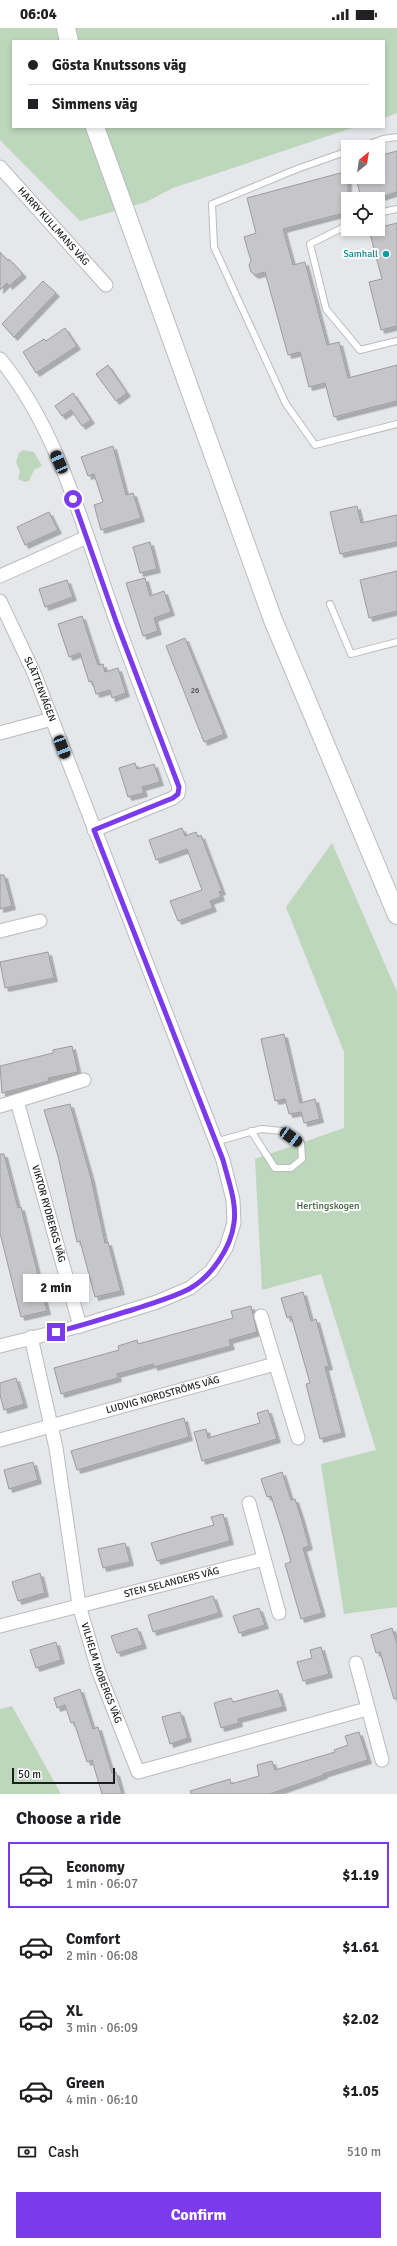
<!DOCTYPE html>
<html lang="en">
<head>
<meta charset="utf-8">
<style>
	body { margin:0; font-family:Signika,sans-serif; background:#f6f6f6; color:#202124; height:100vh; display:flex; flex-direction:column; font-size:15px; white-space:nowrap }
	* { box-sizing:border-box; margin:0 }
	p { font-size:13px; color:#757577 }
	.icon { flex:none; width:22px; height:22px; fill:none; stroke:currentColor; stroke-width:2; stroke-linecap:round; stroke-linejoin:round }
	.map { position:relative; height:1766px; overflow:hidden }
	.side { display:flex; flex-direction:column; background:#fff; flex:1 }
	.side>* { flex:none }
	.guide { position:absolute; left:12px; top:12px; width:373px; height:88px; border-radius:0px; box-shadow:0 2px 6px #0003; display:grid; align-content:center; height:88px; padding:0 16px; background:#fff }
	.needle { width:26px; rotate:30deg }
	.fabs { position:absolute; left:341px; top:112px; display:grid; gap:8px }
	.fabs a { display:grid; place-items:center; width:44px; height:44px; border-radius:0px; background:#fff; box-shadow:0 2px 6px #0003; font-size:20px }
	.scale { position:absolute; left:12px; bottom:10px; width:103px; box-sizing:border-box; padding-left:4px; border:2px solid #1c1d1e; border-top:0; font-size:11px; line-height:14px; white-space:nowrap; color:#1c1d1e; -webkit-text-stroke:3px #fff; paint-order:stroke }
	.end { position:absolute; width:18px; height:18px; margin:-9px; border:5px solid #7c3aed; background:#fff; box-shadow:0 0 0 2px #fff }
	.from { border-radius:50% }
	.bubble { position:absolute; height:28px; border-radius:0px; background:#fff; box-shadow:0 2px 6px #0003; font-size:13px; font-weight:800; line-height:28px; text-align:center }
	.car { position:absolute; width:12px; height:24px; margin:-12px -6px; border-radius:5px; box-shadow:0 0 3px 1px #0007; background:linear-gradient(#222 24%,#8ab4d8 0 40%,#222 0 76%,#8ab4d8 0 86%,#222 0) }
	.guide b { display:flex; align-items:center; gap:14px; height:38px; font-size:15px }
	.guide b+b { border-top:1px solid #e0e0e0 }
	.guide i { width:10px; height:10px; background:#202124 }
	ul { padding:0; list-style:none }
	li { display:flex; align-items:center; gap:12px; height:66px; margin:0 8px 6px; padding:0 8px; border:2px solid transparent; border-radius:0px }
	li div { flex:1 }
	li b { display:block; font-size:15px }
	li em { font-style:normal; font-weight:800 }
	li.active { border-color:#7c3aed }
	li>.icon { width:36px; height:36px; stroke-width:1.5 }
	h2 { padding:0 16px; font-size:18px; line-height:48px }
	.pay { display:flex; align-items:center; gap:10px; height:44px; padding:0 16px; font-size:15px }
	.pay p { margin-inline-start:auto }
	.cta { display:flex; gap:8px; margin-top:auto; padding:8px 16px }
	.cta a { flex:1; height:46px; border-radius:0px; background:#7c3aed; color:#fff; font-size:16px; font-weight:800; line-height:46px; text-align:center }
	.status { display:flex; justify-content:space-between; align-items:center; height:28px; padding:0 20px; background:#fff; direction:ltr }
	.status svg { height:11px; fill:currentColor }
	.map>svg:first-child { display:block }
</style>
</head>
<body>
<div class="status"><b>06:04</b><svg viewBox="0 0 49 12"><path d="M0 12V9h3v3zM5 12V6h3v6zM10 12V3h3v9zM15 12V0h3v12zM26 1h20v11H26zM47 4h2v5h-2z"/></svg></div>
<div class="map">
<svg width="397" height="1766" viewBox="0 0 397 1766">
	<defs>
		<filter id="shadow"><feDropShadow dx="3.5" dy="3.5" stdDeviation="0" flood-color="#0004"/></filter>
	</defs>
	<rect width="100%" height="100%" fill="#e5e7ea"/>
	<!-- green -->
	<g fill="#bcd7bb">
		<polygon points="0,0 397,0 397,85 384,90 384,13 13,13 13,99 355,99 173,160 146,174 80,193 0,112"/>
		<polygon points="23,422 34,424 42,438 34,442 29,453 25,454 18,451 20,443 16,434 19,425"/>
		<polygon points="332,815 397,964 397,1579 344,1586 321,1436 376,1422 321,1246 262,1262 255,1131 344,1100 344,1024 286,879"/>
		<polygon points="12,1678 61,1766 0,1766 0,1681"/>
	</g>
	<!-- building -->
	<g fill="#c6c5c8" stroke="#9c9b9e" filter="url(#shadow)">
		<polygon points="397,123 397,164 374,171 361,171 356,149 378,149 378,128"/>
		<polygon points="348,143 348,184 283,201 293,237 305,234 327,317 339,314 348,350 397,337 397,373 334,389 325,355 309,359 300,324 288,327 265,244 255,247 251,244 249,237 251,233 244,209 256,205 247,170"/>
		<polygon points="397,195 397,298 381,302 369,254 382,251 369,202"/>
		<polygon points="0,224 8,233 9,231 23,246 9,258 7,255 0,262"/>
		<polygon points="43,253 56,265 14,309 2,296"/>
		<polygon points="65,300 77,318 36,345 23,324 44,311 46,313"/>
		<polygon points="108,337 127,365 116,373 96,346"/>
		<polygon points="73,365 91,392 82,398 71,382 62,388 55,378"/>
		<polygon points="113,418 126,467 133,465 141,490 101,502 94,477 103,474 94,446 88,448 81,429"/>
		<polygon points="357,478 361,495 397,487 397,514 340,526 330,484"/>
		<polygon points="49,484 58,502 25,517 17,499"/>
		<polygon points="150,514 157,541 140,545 133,519"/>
		<polygon points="397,543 397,583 369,590 360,552"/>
		<polygon points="145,550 150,568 164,563 171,584 154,590 158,603 143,608 126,555"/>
		<polygon points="67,552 73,569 45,579 39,561"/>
		<polygon points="82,588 98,637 103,636 105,644 118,640 126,665 112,670 110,662 96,666 92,653 89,654 80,625 69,629 58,596"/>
		<polygon points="185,610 224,706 204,714 166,618"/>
		<polygon points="135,735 137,741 154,736 160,754 142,759 144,765 128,769 119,740"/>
		<polygon points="182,800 185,808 196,804 198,809 201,807 222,863 219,864 221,869 210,873 213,880 178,893 170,873 202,862 187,821 156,832 149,812"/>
		<polygon points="0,847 4,847 12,878 0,881"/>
		<polygon points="48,924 54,950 5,960 0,934"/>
		<polygon points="284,1006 300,1075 315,1071 320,1091 304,1095 301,1084 289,1086 285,1071 275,1073 261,1011"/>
		<polygon points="72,1018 78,1044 48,1050 49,1053 2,1065 0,1038 53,1025 53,1022"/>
		<polygon points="70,1076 91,1150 105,1215 108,1214 121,1263 95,1269 80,1213 77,1214 58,1128 44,1082"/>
		<polygon points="0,1126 4,1126 18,1180 21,1179 47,1283 21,1289 0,1205"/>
		<polygon points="303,1264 311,1293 316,1291 329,1338 325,1339 342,1405 320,1411 306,1356 310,1355 291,1288 287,1290 281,1270"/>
		<polygon points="251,1278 257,1304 229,1312 231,1318 154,1339 153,1336 117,1346 118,1350 61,1366 54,1340 119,1322 118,1318 137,1312 138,1316 233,1290 231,1283"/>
		<polygon points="16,1350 24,1376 4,1382 0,1367 0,1355"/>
		<polygon points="268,1382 277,1411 202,1433 194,1404 206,1401 208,1410 225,1405 260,1395 257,1385"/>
		<polygon points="184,1390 189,1409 77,1442 71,1423"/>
		<polygon points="33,1434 38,1452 9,1461 4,1442"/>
		<polygon points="282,1444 291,1472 295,1471 301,1489 309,1518 303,1520 322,1585 301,1591 285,1536 291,1534 283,1506 271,1468 267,1469 261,1451"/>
		<polygon points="223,1486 230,1513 157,1533 151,1515 214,1497 211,1489"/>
		<polygon points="125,1515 130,1534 103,1540 98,1521"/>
		<polygon points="40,1545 45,1565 18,1573 12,1554"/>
		<polygon points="213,1568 219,1585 153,1604 148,1587"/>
		<polygon points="259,1580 265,1597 239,1605 233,1588"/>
		<polygon points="137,1600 143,1617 117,1625 111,1608"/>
		<polygon points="392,1600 397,1616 397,1670 394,1671 380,1624 376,1625 371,1607"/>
		<polygon points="56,1614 61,1632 36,1640 30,1622"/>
		<polygon points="321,1619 329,1646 303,1653 297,1634 312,1630 310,1622"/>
		<polygon points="80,1661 93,1701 98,1699 112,1745 116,1744 122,1766 102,1766 92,1732 87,1734 74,1694 71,1695 65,1677 57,1680 54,1670"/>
		<polygon points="278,1662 283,1679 238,1691 239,1695 221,1700 214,1675 231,1670 233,1674"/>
		<polygon points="180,1684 188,1710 170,1716 162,1689"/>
		<polygon points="359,1704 368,1732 323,1746 324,1747 270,1766 191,1766 190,1763 230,1751 231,1756 259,1748 257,1737 272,1733 275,1742 335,1724 334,1722 348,1717 345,1708"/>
	</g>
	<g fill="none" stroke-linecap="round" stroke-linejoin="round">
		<defs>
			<g id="service">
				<polyline points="361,119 383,111 397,109"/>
				<polyline points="348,123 297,141 212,176 214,219 286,376 315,417 397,396"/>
				<polyline points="378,185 397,181"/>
				<polyline points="348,197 310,216 326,281 360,322 397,313"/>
				<polyline points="330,576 351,626 397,614"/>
				<polyline points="215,1114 261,1101 282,1103 301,1115 302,1131 291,1140 275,1140 251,1103"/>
			</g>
			<g id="minor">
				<path id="s1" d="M0,139l106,118"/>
				<path d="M0,331c57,69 83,167 112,250 21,60 45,119 67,178l-1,7 -5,4 -79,32"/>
				<polyline points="0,548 87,509"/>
				<path id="s2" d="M0,573l34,72 189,487 10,40 1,23 -8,25 -15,23 -21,17 -33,14 -77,24 -80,20"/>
				<polyline points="0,705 52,691"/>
				<polyline points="0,903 40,893"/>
				<path id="s3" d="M17,1073l63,225"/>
				<polyline points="0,1078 84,1052"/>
				<polyline points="261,1288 298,1410"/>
				<path id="s4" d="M31,1309l25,111 23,157 19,65 40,102 229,-63"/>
				<path id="s5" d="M0,1412l275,-76"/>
				<polyline points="249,1475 279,1585"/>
				<path id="s6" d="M0,1598l264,-67"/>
				<polyline points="356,1635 382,1732"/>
			</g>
			<g id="secondary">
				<polyline points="66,0 69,13"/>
				<polyline points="95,99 273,592 397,887"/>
			</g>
		</defs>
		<!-- service casing -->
		<use href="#service" stroke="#b9bbbd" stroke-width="8"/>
		<!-- minor casing -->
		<use href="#minor" stroke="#b9bbbd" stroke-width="15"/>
		<!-- secondary casing -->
		<use href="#secondary" stroke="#b9bbbd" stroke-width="20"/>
		<!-- service -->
		<use href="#service" stroke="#fff" stroke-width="6"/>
		<!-- minor -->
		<use href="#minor" stroke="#fff" stroke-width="13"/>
		<!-- secondary -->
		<use href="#secondary" stroke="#fff" stroke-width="18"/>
	</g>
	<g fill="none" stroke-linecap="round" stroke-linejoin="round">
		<!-- route -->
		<path stroke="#7c3aed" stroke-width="5" d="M56,1304c26,-6 52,-15 79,-23 17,-6 37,-11 54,-20 22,-12 42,-41 45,-66 3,-21 -6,-43 -11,-63l-129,-330 79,-32 5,-4 1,-7 -62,-163 -44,-125"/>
	</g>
	<!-- markers -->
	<circle fill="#0f9aa8" stroke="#fff" stroke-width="1.5" cx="386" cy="226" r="4"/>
	<g text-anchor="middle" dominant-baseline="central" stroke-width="4" stroke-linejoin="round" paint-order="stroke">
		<!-- number labels -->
		<g font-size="8" fill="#464748">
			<text x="195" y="662">26</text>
		</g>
		<!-- street labels -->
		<g font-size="10" fill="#1c1d1e" stroke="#fff">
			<text stroke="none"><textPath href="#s1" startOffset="80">HARRY KULLMANS VÄG</textPath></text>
			<text stroke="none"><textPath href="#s2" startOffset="97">SLÄTTENVÄGEN</textPath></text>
			<text stroke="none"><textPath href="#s3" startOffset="117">VIKTOR RYDBERGS VÄG</textPath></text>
			<text stroke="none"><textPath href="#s5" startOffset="169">LUDVIG NORDSTRÖMS VÄG</textPath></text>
			<text stroke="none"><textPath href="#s6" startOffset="177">STEN SELANDERS VÄG</textPath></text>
			<text stroke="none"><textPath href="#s4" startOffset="344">VILHELM MOBERGS VÄG</textPath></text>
		</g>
		<!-- culture labels -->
		<g font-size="10" fill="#0d838f" stroke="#fff" text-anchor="end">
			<text x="378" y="226">Samhall</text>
		</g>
		<!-- park labels -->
		<g font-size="10" fill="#356035" stroke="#fff">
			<text x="328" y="1178">Hertingskogen</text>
		</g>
	</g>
</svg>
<div class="fabs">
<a><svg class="needle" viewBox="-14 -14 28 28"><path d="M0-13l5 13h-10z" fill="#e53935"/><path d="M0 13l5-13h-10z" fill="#757577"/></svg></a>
<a><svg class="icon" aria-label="locate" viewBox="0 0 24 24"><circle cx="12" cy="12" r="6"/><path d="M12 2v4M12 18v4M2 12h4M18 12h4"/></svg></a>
</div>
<div class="scale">50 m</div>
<i class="end from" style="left:73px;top:471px"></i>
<i class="end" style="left:56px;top:1304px"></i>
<div class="bubble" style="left:23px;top:1246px;width:66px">2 min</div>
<i class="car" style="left:59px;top:434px;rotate:336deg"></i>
<i class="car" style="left:62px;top:719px;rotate:159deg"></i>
<i class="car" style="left:291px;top:1109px;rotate:125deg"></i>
<div class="guide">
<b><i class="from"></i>Gösta Knutssons väg</b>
<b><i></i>Simmens väg</b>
</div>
</div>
<section class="side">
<h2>Choose a ride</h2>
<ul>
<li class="active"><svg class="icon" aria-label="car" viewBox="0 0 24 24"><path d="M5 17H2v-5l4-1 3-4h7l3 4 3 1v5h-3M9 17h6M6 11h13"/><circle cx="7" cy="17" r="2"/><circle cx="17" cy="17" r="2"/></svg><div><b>Economy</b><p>1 min · 06:07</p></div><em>$1.19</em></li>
<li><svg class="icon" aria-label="car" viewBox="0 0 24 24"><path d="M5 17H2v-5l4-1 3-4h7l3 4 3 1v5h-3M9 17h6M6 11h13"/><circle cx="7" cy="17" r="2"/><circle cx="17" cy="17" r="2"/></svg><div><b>Comfort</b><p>2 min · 06:08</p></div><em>$1.61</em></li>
<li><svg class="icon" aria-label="car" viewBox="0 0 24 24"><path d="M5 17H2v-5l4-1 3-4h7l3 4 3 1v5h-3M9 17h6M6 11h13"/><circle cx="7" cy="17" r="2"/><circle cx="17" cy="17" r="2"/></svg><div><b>XL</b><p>3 min · 06:09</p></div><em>$2.02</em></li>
<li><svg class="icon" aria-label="car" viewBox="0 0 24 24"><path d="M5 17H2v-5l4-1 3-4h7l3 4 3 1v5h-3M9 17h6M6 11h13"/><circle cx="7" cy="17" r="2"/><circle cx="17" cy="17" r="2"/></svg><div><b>Green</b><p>4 min · 06:10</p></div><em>$1.05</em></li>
</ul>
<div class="pay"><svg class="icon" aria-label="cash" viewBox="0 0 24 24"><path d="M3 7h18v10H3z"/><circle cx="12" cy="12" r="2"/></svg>Cash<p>510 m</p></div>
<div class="cta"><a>Confirm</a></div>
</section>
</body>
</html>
